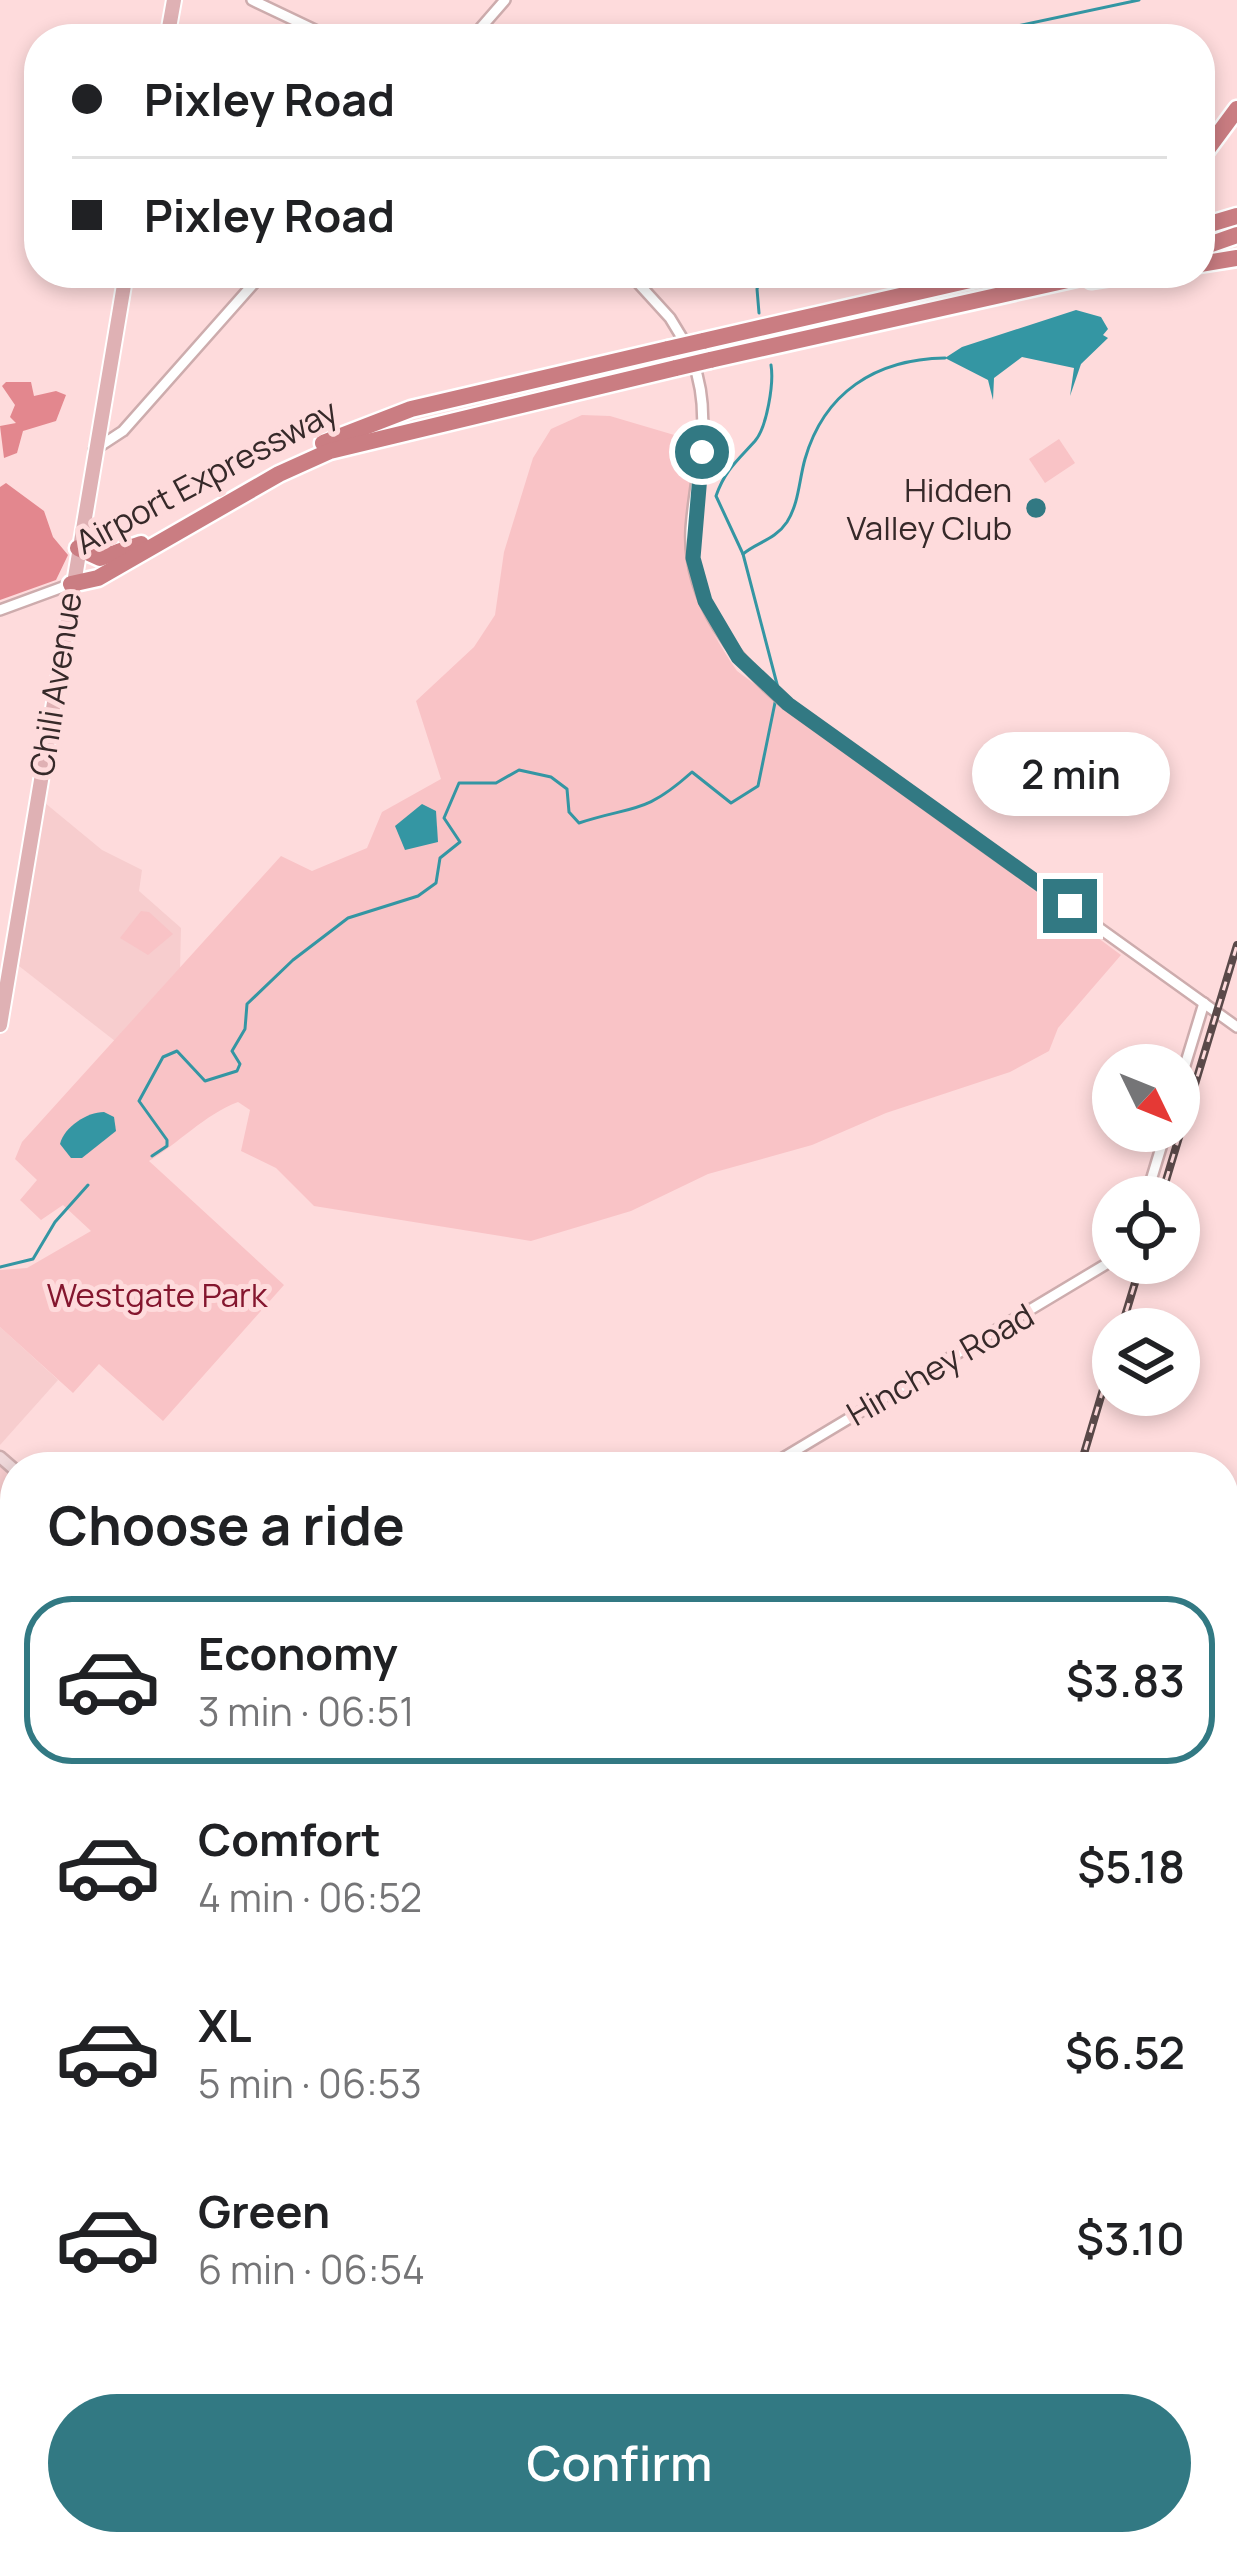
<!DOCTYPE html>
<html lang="en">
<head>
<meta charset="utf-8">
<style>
	body { margin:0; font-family:Manrope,sans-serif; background:#f6f6f6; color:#202124; height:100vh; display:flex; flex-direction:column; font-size:45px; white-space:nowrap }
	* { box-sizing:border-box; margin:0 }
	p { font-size:39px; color:#757577 }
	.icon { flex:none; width:66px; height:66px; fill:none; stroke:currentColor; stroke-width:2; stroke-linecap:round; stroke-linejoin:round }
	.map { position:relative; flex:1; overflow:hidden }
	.panel { position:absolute; left:0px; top:1452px; width:1239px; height:1104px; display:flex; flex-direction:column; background:#fff; border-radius:48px 48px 0 0; box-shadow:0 6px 18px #0003 }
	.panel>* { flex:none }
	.hud { position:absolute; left:24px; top:24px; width:1191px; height:264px; border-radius:48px; box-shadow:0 6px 18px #0003; display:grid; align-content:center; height:264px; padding:0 48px; background:#fff }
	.needle { width:78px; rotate:133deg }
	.fabs { position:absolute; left:1092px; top:1044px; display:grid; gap:24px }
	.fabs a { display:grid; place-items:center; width:108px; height:108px; border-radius:50%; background:#fff; box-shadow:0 6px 18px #0003; font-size:60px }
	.end { position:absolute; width:54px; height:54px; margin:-27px; border:15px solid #327983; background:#fff; box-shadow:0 0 0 6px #fff }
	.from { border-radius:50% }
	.bubble { position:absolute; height:84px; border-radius:42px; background:#fff; box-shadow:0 6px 18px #0003; font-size:39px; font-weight:600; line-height:84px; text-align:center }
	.hud b { display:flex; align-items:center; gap:42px; height:114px; font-size:45px }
	.hud b+b { border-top:3px solid #e0e0e0 }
	.hud i { width:30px; height:30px; background:#202124 }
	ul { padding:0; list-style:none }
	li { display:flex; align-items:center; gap:36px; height:168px; margin:0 24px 18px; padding:0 24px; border:6px solid transparent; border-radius:48px }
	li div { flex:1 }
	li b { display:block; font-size:45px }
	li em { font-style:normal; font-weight:600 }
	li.selected { border-color:#327983 }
	li>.icon { width:108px; height:108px; stroke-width:1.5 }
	h2 { padding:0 48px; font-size:54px; line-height:144px }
	.cta { display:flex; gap:24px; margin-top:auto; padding:24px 48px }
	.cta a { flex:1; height:138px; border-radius:72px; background:#327983; color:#fff; font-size:48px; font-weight:600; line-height:138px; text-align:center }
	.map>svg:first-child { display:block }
</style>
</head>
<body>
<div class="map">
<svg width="1237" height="2556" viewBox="0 0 1237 2556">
	<rect width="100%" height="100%" fill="#fedbdc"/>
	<!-- built -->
	<g fill="#f7cdce">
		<polygon points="45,803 102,850 142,870 139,891 181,928 180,970 115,1041 19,966"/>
		<polygon points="0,1327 58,1380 0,1445"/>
		<polygon points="0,1465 15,1478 15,1669 0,1685"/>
	</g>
	<!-- green -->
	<g fill="#f9c3c6">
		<path d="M582,415l28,1 88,26c-21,95 -17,147 39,229l384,284 -63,73 -9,23 -39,21 -124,41 -74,32 -104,29 -77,37 -100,30 -217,-35 -38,-38 -35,-17 9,-41 -12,-8c-34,13 -59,41 -89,59l135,124 -121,136 -64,-57 -26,29 -73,-66v-57l27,-2 64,-37 -28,-26 -22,15 -21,-20 17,-20 -22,-21 7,-17 259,-286 31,15 55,-23 15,-36 59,-33 -25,-78 58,-54 21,-32 9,-63 29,-94 18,-29z"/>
		<polygon points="1059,439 1075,463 1045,483 1029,459"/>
		<polygon points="141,911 149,912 173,934 148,955 120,938"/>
	</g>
	<!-- forest -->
	<g fill="#e3878e">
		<polygon points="6,382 31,382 34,396 56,391 66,395 56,421 23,431 17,453 4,458 0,426 16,423 10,417 15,405 2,386"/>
		<polygon points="6,483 44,511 53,537 68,555 56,580 0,600 0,487"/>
	</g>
	<!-- water -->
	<g fill="#3496a3">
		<polygon points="1076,310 1101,317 1108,329 1103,335 1108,338 1081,364 1070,396 1074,368 1022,357 994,378 993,400 988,380 945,358 962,347"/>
		<polygon points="422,804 436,811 438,842 405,850 395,826"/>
		<path d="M104,1112l10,5 2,14 -34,27h-11l-11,-14c4,-17 27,-32 44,-32z"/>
	</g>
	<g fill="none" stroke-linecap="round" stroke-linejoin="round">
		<!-- stream -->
		<g stroke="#3496a3" stroke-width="3">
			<polyline points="956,39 1139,0"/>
			<polyline points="759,313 757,289 762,273"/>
			<path d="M743,554l-27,-58c9,-26 21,-35 39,-55 12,-14 19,-58 16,-76"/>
			<path d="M152,1156l15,-10v-6l-28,-39 24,-44 14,-6 28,30 32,-10 3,-7 -8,-13 13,-22 2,-25 46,-44 55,-42 70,-22 18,-13 4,-25 20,-16 -16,-24 15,-35h37l23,-13 32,7 16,12 2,23 10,11c55,-18 65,-8 113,-51l39,31 27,-17 20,-98 -35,-134c14,-12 32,-14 44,-32 12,-19 12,-42 18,-63 19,-66 70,-100 140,-101"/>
			<polyline points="0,1267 33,1259 55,1222 88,1185"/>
		</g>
		<defs>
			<g id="tertiary">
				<polyline points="252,0 334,39"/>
				<polyline points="471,39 505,0"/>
				<polyline points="629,273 670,318 687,346"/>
				<path d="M693,362c21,56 2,110 -2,167 -4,71 45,133 96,175l450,323"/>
				<polyline points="94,450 123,431 263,273"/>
				<polyline points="0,610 71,584"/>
				<polyline points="1179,1085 1204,1003"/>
				<polyline points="1146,1197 1166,1131"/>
				<polyline points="768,1467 1113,1260"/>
				<polyline points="0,2264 15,2247"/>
			</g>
			<g id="secondary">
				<polyline points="0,1457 15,1470"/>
				<polyline points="1224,2372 1237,2358"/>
				<polyline points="1180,2541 1197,2556"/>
				<polyline points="1054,2556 1068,2541"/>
			</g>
			<g id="primary">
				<polyline points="167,39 174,0"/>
				<polyline points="0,1025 126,273"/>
			</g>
			<g id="motorway">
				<polyline points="1200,159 1237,109"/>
				<polyline points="1200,227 1237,216"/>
				<polyline points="1200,248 1237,235"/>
				<polyline points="1200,264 1237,258"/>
				<polyline points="1091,280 1138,273"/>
				<polyline points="703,341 1001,273"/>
				<polyline points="710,360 1099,273"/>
				<polyline points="323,443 411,409 668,349"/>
				<polyline points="78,548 100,558 141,544"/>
				<polyline points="71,584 98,578 279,474 330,451 676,368"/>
			</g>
		</defs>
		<!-- tertiary casing -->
		<use href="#tertiary" stroke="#cdacad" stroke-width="14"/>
		<!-- secondary casing -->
		<use href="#secondary" stroke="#cdacad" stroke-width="15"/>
		<!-- primary casing -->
		<use href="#primary" stroke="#fff" stroke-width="18"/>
		<!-- motorway casing -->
		<use href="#motorway" stroke="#fff" stroke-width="21"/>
		<!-- tertiary -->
		<use href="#tertiary" stroke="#fff" stroke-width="9"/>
		<!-- secondary -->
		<use href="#secondary" stroke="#efd8da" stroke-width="10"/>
		<!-- primary -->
		<use href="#primary" stroke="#dfb1b4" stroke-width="14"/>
		<!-- motorway -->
		<use href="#motorway" stroke="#ca7d82" stroke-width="16"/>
		<defs>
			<g id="rail">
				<polyline points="1161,1197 1237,945"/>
				<polyline points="1121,1329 1141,1263"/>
				<polyline points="1080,1467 1113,1356"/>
				<polyline points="567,2556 576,2541"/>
			</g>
		</defs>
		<!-- rail casing -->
		<use href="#rail" stroke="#5a4949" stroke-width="8"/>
		<!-- rail -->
		<use href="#rail" stroke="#fedbdc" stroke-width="3" stroke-dasharray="9" stroke-linecap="butt"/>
		<defs>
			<g id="motorway-bridge">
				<polyline points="668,349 703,341"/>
				<polyline points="676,368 710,360"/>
			</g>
		</defs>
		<!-- motorway-bridge casing -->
		<use href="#motorway-bridge" stroke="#fff" stroke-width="21" stroke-linecap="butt"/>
		<!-- motorway-bridge -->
		<use href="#motorway-bridge" stroke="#ca7d82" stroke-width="16"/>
	</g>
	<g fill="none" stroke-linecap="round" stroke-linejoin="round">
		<!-- route -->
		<polyline stroke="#327983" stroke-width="15" points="702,452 693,558 705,601 738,657 788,704 1070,906"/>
	</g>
	<!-- markers -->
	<circle fill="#327983" stroke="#fedbdc" stroke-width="4.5" cx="1036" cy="508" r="12"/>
	<g text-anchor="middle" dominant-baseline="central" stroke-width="10" stroke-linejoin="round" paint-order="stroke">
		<!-- street labels -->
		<g font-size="33" fill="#362929" stroke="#fedbdc">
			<text transform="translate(206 476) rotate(-28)">Airport Expressway</text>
			<text transform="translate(55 684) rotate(-81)">Chili Avenue</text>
			<text transform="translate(940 1364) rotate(-30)">Hinchey Road</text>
		</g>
		<!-- poi labels -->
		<g font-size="33" fill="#362929" stroke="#fedbdc" text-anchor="end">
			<text x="1012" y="489">Hidden<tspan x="1012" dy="38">Valley Club</tspan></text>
		</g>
		<!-- park labels -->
		<g font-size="33" fill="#84162e" stroke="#fedbdc">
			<text x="157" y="1294">Westgate Park</text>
		</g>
	</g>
</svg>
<div class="fabs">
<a><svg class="needle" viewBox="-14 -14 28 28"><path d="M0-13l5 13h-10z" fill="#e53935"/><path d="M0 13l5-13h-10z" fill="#757577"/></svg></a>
<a><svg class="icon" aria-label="locate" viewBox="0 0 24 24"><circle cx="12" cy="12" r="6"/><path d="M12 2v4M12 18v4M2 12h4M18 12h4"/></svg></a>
<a><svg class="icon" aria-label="layers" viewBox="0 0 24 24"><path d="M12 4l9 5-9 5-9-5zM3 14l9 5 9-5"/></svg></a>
</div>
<i class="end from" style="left:702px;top:452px"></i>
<i class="end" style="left:1070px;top:906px"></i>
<div class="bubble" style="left:972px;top:732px;width:198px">2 min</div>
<div class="hud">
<b><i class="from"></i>Pixley Road</b>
<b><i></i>Pixley Road</b>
</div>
<section class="panel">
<h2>Choose a ride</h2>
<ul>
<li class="selected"><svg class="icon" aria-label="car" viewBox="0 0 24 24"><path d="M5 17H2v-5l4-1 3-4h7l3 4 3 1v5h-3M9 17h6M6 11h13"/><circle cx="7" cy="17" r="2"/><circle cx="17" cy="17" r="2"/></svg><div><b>Economy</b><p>3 min · 06:51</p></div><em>$3.83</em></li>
<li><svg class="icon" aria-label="car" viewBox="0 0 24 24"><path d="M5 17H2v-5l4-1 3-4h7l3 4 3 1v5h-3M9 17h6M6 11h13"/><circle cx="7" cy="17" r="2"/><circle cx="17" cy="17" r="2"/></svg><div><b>Comfort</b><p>4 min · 06:52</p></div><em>$5.18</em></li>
<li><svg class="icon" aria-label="car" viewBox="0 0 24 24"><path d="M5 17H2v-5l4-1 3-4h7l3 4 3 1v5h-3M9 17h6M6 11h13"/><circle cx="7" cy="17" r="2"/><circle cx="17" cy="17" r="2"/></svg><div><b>XL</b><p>5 min · 06:53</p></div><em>$6.52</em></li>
<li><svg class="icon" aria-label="car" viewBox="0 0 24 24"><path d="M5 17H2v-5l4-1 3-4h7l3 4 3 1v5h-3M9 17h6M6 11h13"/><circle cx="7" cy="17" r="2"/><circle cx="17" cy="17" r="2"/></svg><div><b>Green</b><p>6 min · 06:54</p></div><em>$3.10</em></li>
</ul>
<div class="cta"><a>Confirm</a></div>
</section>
</div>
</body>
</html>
